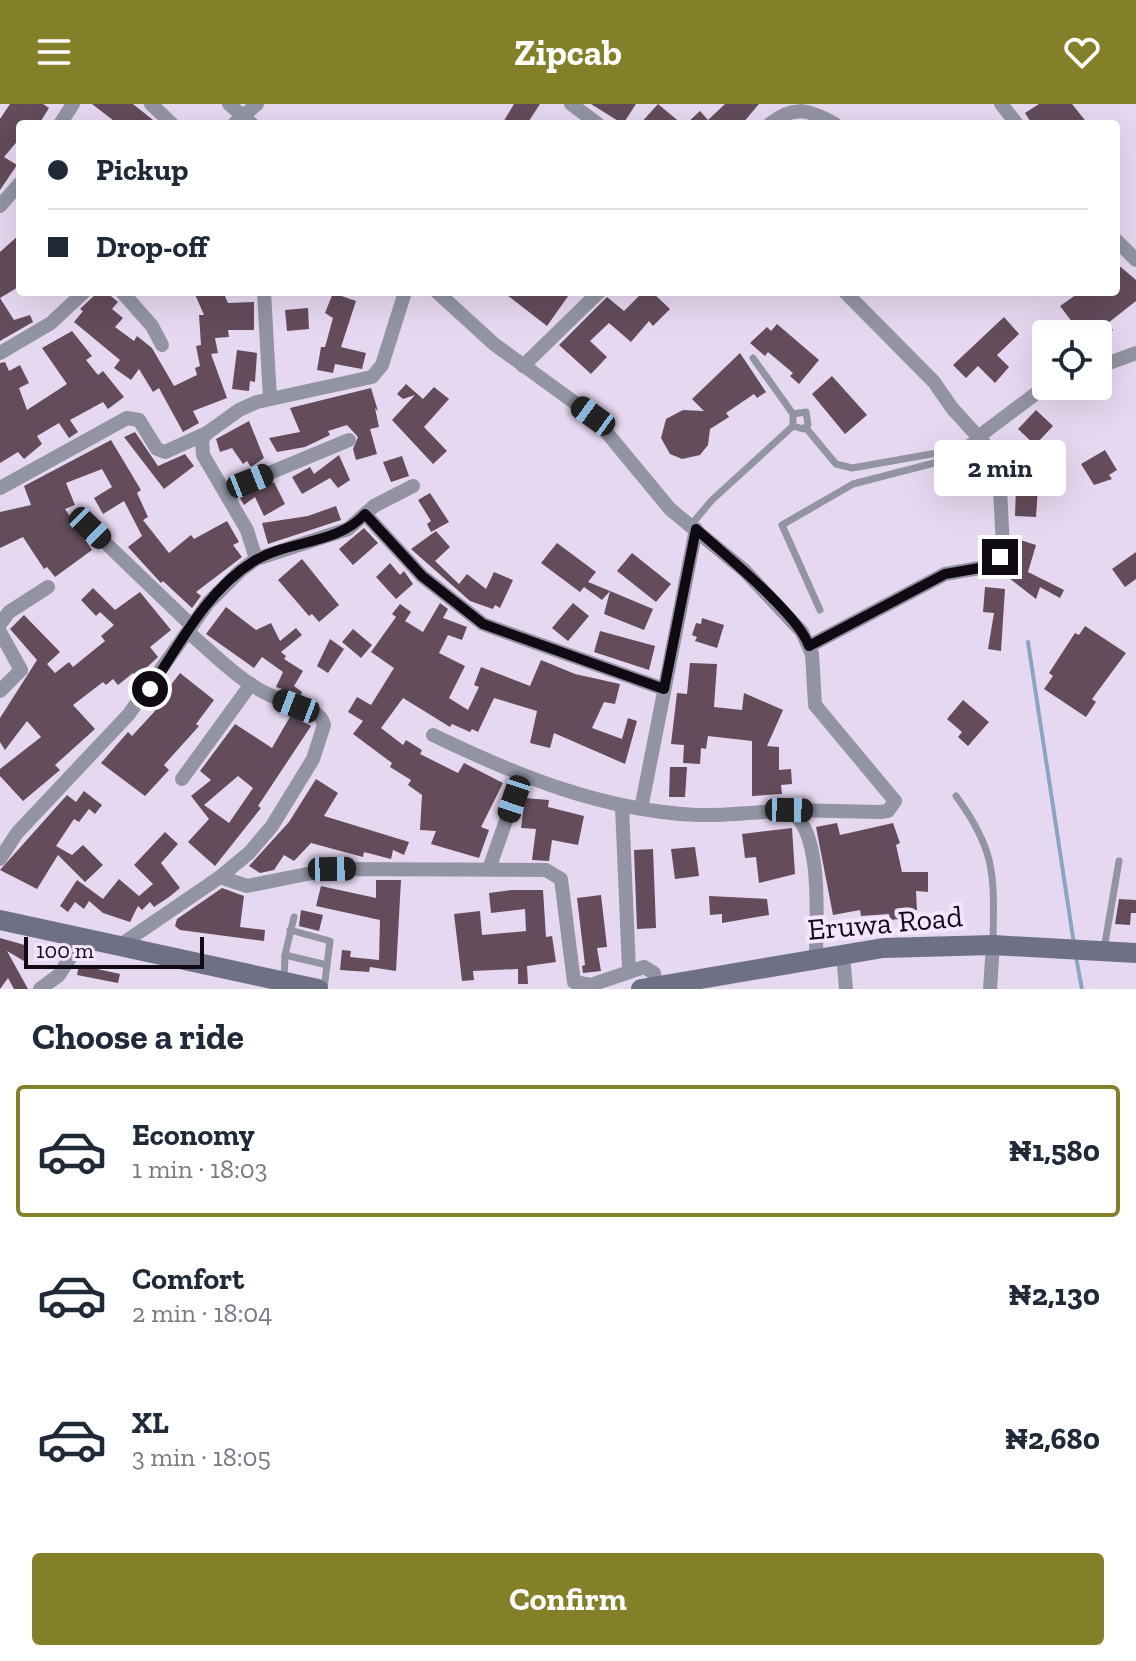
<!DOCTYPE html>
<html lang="en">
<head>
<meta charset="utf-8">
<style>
	body { margin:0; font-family:"Zilla Slab",serif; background:#f6f6f7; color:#1f2937; height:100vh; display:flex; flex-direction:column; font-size:30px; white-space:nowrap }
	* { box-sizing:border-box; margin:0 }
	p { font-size:26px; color:#747a83 }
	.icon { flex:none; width:44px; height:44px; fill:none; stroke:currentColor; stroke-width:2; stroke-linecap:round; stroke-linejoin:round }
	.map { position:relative; height:885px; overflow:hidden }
	.side { display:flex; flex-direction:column; background:#fff; flex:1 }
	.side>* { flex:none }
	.banner { position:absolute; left:16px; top:16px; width:1104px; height:176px; border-radius:8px; box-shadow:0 8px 32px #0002; display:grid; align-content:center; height:176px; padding:0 32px; background:#fff }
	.controls { position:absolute; left:1032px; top:216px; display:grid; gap:16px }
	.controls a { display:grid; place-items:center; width:80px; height:80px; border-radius:8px; background:#fff; box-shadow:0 8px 32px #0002; font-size:40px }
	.scale { position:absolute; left:24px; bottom:20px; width:180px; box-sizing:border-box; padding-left:8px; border:4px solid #100a13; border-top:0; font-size:22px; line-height:28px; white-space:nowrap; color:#100a13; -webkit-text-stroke:6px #f5e5ff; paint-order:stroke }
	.end { position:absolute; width:36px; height:36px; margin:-18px; border:10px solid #100a13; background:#fff; box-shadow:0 0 0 4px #fff }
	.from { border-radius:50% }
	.bubble { position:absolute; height:56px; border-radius:8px; background:#fff; box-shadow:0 8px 32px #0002; font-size:26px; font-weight:800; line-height:56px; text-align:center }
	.car { position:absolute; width:24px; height:48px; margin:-24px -12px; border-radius:10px; box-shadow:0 0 6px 2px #0007; background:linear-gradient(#222 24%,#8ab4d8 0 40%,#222 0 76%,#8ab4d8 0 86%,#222 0) }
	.banner b { display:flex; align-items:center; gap:28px; height:76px; font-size:30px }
	.banner b+b { border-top:2px solid #e0e1e3 }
	.banner i { width:20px; height:20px; background:#1f2937 }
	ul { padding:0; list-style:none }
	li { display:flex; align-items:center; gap:24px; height:132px; margin:0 16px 12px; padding:0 16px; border:4px solid transparent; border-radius:8px }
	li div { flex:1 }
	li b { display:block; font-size:30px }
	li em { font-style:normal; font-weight:800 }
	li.active { border-color:#848029 }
	li>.icon { width:72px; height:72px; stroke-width:1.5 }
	h2 { padding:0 32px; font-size:36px; line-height:96px }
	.action { display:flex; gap:16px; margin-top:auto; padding:16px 32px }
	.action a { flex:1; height:92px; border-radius:8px; background:#848029; color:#fff; font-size:32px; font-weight:800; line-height:92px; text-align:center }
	header { display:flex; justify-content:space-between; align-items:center; height:104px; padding:0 32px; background:#848029; color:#fff; font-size:36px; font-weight:800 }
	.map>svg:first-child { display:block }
</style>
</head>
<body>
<header><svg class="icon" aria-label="menu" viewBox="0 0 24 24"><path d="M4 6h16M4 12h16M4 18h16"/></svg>Zipcab<svg class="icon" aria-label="heart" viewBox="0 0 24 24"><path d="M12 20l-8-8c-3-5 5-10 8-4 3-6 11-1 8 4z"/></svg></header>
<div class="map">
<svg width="1136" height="885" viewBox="0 0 1136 885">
	<rect width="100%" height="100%" fill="#e7d8f1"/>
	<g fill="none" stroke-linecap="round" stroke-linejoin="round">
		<!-- stream -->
		<g stroke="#8ba5c0" stroke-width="4">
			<polyline points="1028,538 1074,840"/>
			<polyline points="1076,853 1082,885"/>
		</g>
	</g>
	<!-- building -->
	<g fill="#644c5a" fill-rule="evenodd">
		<polygon points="10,0 43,0 49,4 39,20 20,20 20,34 4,53 17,61 0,86 0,15"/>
		<polygon points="92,0 133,0 158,20 118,20"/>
		<polygon points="514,0 540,0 527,20 502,20"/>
		<polygon points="591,0 636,0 623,20"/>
		<polygon points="658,0 682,20 640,20"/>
		<polygon points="725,0 759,0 742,20 686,20 700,7 708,16"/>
		<polygon points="1039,0 1072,0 1088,20 1032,20 1025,9"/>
		<polygon points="20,130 20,182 0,194 0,148"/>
		<polygon points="1116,159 1136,176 1136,197 1108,219 1113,226 1098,237 1098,230 1067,230 1076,223 1060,202 1080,188 1116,188"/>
		<polygon points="98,188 106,188 118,198 112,205 123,214 115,223 134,237 137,232 152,244 174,282 197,271 195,264 200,262 196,242 201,241 199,211 204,211 194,188 223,188 228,199 254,198 254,226 228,226 229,233 215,234 218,249 211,250 227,294 193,307 199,319 183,328 159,284 153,288 139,265 131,276 114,264 120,256 74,218 83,207 80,205"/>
		<polygon points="503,188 571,188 547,222"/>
		<polygon points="643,188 652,188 670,205 653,222 649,217 631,238 609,219 590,237 607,253 591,270 559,241 607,193 624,207"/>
		<polygon points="333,189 356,197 341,243 366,249 362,265 335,260 333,269 317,266 321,243 325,243 333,214 325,209"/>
		<polygon points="0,194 14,216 30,211 33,218 0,237"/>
		<polygon points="308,204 309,225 287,227 285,206"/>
		<polygon points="1004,213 1019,230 997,251 1009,263 995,279 978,262 966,274 953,261"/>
		<polygon points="777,220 819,256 799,280 790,272 793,269 768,248 765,252 750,239 767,223 771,227"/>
		<polygon points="72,227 92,252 86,256 98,271 103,267 124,293 108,305 103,298 70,316 78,328 69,334 59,319 37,332 42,340 24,355 18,348 0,359 0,259 5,258 9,267 20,261 29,279 19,284 27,306 67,280 42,244"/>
		<polygon points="237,246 257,249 255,278 250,277 249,287 232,285"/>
		<polygon points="740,249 766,288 757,294 754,290 726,309 729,313 710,325 708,341 700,351 682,355 670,350 661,334 666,315 683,306 704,307 692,295"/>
		<polygon points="832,272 867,311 845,330 812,290"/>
		<polygon points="406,280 423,295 434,283 449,295 424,323 447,347 433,360 392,316 415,291 403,295 397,290"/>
		<polygon points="371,284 378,307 375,304 379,323 370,325 377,350 356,356 353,345 358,333 347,321 328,327 330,331 305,343 277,348 269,334 300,328 290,304"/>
		<polygon points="1036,306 1053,322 1035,341 1018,325"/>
		<polygon points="249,317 264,354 251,363 247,357 243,360 232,344 220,348 216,335"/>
		<polygon points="135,328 158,362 185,350 194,362 164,385 124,333"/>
		<polygon points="111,336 141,386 137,389 148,413 143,416 169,449 191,431 194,435 227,417 239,438 233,441 242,453 196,488 201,492 192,504 163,477 161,479 128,443 142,432 124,397 103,410 94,394 112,383 102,365 66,379 75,401 65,405 92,446 55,473 47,463 44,465 23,433 0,444 0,408 31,401 24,382"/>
		<polygon points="1105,346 1117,366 1109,371 1112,375 1094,381 1081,360"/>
		<polygon points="339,351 350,376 338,384 330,374 302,390 292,373 310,363 314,370"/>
		<polygon points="402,352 409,372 391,378 383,358"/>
		<polygon points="274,378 285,400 264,412 255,393 244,401 239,392"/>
		<polygon points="1016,383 1038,384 1036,413 1015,412"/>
		<polygon points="430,389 449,418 431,428 427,420 431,417 418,396"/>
		<polygon points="336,402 341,416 268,440 262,419 308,412"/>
		<polygon points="364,424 378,439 353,461 339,445"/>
		<polygon points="436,427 450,443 435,457 459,480 467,470 486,485 494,468 513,476 500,504 495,501 493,505 470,497 411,445"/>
		<polygon points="1017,435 1036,441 1028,468 1064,486 1060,494 1040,483 1036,495 1001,468 1011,455"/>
		<polygon points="557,439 596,468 588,478 610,487 602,496 584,483 580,488 541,459"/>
		<polygon points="1136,448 1136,475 1125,483 1112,465"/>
		<polygon points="632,449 671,480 656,498 617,467"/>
		<polygon points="302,455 339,501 319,518 312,510 309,512 278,476"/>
		<polygon points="390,459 400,471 404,467 413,480 396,495 376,473"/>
		<polygon points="985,483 1005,485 1001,547 988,545 994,509 983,508"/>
		<polygon points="93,484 115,506 140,488 171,526 150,543 158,553 144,566 146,569 140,577 133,569 118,581 113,575 106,581 103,578 73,601 95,625 55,661 60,666 23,697 0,672 0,665 41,633 27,617 5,646 0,638 0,614 37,556 10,525 24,511 60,548 47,560 55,569 69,558 73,563 105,537 101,532 114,521 100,508 96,512 81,496"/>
		<polygon points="610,487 653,505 644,526 604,510"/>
		<polygon points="440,499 448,505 443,514 467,523 462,536 448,531 439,549 465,562 449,594 468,606 479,583 474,581 481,563 530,582 541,556 575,570 620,580 615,600 604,598 592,624 622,635 628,614 637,617 625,660 554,629 550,644 530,639 537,607 494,594 478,628 472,625 470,628 452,620 450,623 403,594 381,624 403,641 406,636 422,646 420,650 458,669 464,659 503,679 481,723 489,726 479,754 431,740 436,727 420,726 422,691 408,681 411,676 390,663 392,659 353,630 363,617 348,608 357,593 371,601 394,564 371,548 396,513 392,510 400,500 411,508 405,517 423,528"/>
		<polygon points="573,499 589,512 568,537 552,524"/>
		<polygon points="226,503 256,526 271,519 280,537 296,524 302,531 281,548 286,552 284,555 303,567 294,582 302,588 301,591 276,583 283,568 262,553 254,564 206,530"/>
		<polygon points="702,514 724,521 717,544 695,537 697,533 692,531 696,519 701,520"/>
		<polygon points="1085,522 1126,549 1092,595 1096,598 1086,613 1044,585 1053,572 1049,569 1075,529 1079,531"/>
		<polygon points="353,525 372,541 361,554 342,538"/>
		<polygon points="600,527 655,542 649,566 594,548"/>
		<polygon points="330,535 344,545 328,569 317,562"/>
		<polygon points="690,559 717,560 714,603 742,606 744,589 783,606 767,642 779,643 779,666 791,665 792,680 781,681 782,690 752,692 752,637 708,632 706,645 701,644 700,660 683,659 684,641 671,640 677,589 687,590"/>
		<polygon points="180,569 214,596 196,620 199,622 164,661 169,666 145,692 101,659 128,628 132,632 155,607 148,600 156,589 161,594"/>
		<polygon points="963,596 989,618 968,642 958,633 962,628 947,615"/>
		<path d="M291,611l20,11 -53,80 3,2 -46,58 -27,-24 21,-23 -18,-23 20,-16 -11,-9 35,-47 37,24zM238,672l15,12 -24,35 -25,-18z"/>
		<polygon points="670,663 687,663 685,693 669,693"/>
		<polygon points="316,675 338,689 324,712 409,738 404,751 393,746 391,755 364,748 363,753 311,739 294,757 284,751 274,766 260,769 249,762 289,718"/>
		<polygon points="84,687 102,701 95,710 89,705 79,718 74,715 56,742 72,751 83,741 103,761 85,778 58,751 37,785 0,766 67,691 76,698"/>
		<polygon points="525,694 549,696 548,703 584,712 578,741 552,736 549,757 532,756 536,725 521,724"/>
		<polygon points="837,719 840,731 893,719 900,739 896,741 902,768 928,768 928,788 916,787 917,806 898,807 899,815 890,816 889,810 861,812 860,806 833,811 816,723"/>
		<polygon points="792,724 795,770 759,779 756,753 745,754 742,730"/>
		<polygon points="165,728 178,740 161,759 180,784 169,793 154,803 150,798 142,806 138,802 130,818 103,809 89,797 84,805 75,798 68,808 60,802 77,776 103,795 119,775 139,792 153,780 134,761"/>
		<polygon points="695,743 699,772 675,775 671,745"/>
		<polygon points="653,745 656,824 637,825 634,746"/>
		<polygon points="376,776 401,776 396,867 370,863 369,868 340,866 342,846 351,847 350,853 379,856 380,816 316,802 321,782 376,794"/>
		<polygon points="222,784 244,792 240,823 265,826 264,837 180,826 175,822 177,815"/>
		<polygon points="511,786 543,786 546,833 552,832 556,858 527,862 528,880 518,880 518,865 473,867 474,876 462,877 454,810 480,807 482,831 526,827 525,805 491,809 489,789"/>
		<polygon points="601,791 607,843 597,844 601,867 583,869 582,862 585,861 577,794"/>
		<polygon points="709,792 767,795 769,811 722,819 722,810 710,811"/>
		<polygon points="1119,795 1136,796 1136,809 1131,809 1130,821 1115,820"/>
		<polygon points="301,806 323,811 319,827 299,822"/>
		<polygon points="0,834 28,842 24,857 7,847 28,885 14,885 8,874 0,885"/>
		<polygon points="79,861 120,870 118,879 77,871"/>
	</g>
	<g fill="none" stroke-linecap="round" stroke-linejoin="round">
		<!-- service -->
		<g stroke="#9294a3" stroke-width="7">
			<polyline points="753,254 793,310 793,322 803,325 808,321 806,308 793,310"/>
			<polyline points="806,324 836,360 852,364 954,346 978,333"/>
			<polyline points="691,421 712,396 793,322"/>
			<polyline points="820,506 782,421 853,380 938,358 954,346"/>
			<path d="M956,692c41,56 38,80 37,147"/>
			<polyline points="290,826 330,837 324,885"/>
			<polyline points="1104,845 1119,757"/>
			<polyline points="285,851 327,861"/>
			<polyline points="284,876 285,851 294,813"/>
		</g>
		<!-- minor -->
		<g stroke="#9294a3" stroke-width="14">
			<polyline points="151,0 172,20"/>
			<polyline points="229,0 252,20"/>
			<polyline points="571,0 598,20"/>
			<polyline points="1001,0 1017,20"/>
			<polyline points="60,20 73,0"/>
			<polyline points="234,20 257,0"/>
			<path d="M770,20c24,-20 40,-14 65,0"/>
			<polyline points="0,102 20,79"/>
			<polyline points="1116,136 1136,156"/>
			<polyline points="122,188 152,222 162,241"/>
			<polyline points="264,188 270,295"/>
			<polyline points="437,188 494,240 593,312 670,405 745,467 802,528 812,550 815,601 895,697 888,707 880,708 789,706"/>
			<polyline points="0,249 51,219 84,188"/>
			<polyline points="523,262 599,188"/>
			<polyline points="1098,263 1136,249"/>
			<polyline points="207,329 202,336 203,351 247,426 256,455"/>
			<polyline points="978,333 1046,282"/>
			<polyline points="0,384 127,314 139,316 157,345 165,348 207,329 239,306 257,298 372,273 382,261 405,188"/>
			<polyline points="226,387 349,336"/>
			<polyline points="365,410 422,472 483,520 664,585"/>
			<polyline points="90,424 192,522"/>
			<polyline points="0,520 9,508 48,483"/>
			<polyline points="0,528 21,566 0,587"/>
			<polyline points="809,542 945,470 991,462 997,459 1003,444 999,365 992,348 952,304 934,278 845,188"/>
			<path d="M433,631c85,41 168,75 263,80 31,1 62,-3 93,-5 35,21 27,110 27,148"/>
			<polyline points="182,675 251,580"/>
			<polyline points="622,703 629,865"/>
			<polyline points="641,705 696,425"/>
			<polyline points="0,755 17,729 129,610 208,499 240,467 256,455 348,425 374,402 413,382"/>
			<polyline points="489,765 522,671"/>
			<polyline points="220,773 247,782 332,765 546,766 561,775 574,878 591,881 644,863 654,869 656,882"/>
			<path d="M119,842l101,-69 29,-24 23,-27 41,-67 11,-34c-3,-18 -37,-22 -52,-29 -31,-13 -58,-42 -84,-64"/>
			<polyline points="843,850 846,885"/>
			<polyline points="40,885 59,871 83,834"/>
			<polyline points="990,885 993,841"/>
		</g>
		<!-- secondary -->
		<g stroke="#6e7086" stroke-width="20">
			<polyline points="0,816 318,885"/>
			<polyline points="641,885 883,844 993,841 1136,849"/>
		</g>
	</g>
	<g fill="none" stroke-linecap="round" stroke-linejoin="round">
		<!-- route -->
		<path stroke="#100a13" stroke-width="10" d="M150,585c29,-44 57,-99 104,-128 34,-21 83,-16 111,-47l57,62 61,48 181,65 32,-160c27,24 103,86 113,117l136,-72 46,-8 9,-9"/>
	</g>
	<g text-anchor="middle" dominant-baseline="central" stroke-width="8" stroke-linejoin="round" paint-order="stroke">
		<!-- street labels -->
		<g font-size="30" fill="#100a13" stroke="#f5e5ff">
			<text transform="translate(885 819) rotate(-5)">Eruwa Road</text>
		</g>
	</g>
</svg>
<div class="controls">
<a><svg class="icon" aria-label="locate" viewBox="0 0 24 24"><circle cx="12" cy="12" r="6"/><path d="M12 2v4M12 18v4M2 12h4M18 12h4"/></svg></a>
</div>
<div class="scale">100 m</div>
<i class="end from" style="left:150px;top:585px"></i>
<i class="end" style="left:1000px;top:453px"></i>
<div class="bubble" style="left:934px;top:336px;width:132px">2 min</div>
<i class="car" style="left:593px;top:312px;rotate:306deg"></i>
<i class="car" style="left:250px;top:377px;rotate:68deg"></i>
<i class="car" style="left:90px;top:424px;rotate:134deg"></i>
<i class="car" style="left:296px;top:602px;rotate:291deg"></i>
<i class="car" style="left:514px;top:695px;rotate:199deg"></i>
<i class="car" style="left:789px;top:706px;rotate:91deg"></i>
<i class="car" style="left:332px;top:765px;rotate:89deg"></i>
<div class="banner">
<b><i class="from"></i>Pickup</b>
<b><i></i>Drop-off</b>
</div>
</div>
<section class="side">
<h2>Choose a ride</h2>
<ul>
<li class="active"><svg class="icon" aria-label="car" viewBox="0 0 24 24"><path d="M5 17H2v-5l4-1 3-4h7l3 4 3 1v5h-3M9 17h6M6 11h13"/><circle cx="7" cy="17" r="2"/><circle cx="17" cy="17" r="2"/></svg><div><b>Economy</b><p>1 min · 18:03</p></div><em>₦1,580</em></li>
<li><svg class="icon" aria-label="car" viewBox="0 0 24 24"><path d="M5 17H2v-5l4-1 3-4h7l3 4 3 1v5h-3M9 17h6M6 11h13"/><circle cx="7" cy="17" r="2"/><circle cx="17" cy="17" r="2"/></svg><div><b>Comfort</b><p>2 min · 18:04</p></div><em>₦2,130</em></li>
<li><svg class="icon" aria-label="car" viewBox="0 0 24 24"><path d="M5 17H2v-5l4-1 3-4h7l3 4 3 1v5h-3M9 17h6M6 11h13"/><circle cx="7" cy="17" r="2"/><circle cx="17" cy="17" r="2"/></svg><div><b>XL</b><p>3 min · 18:05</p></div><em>₦2,680</em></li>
</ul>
<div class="action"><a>Confirm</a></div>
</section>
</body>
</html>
